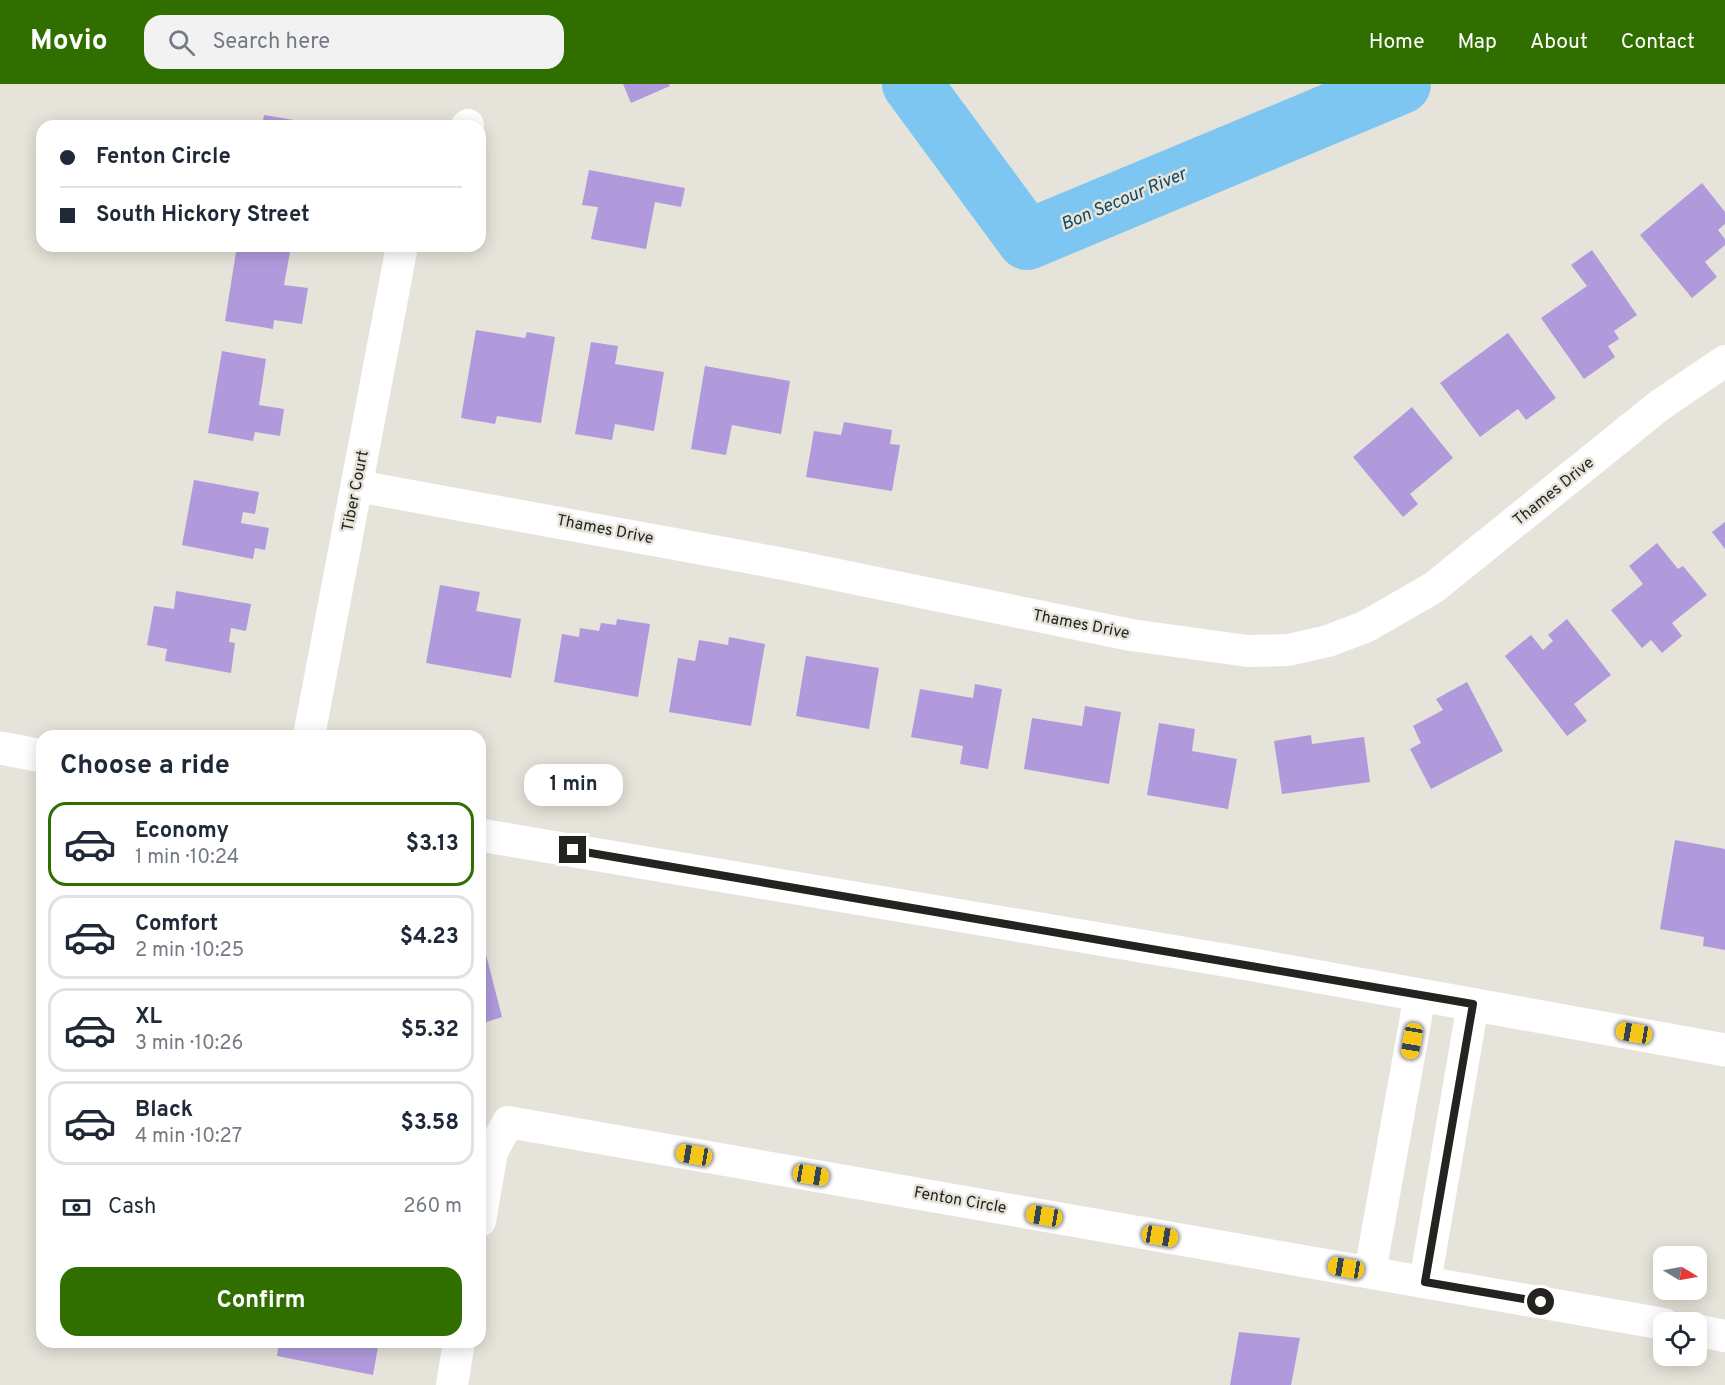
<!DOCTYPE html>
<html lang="en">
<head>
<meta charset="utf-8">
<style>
	body { margin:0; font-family:Overpass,sans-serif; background:#f2f2f3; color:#1f2937; height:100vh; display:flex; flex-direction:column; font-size:22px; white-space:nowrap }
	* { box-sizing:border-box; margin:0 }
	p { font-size:20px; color:#747a83 }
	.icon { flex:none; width:33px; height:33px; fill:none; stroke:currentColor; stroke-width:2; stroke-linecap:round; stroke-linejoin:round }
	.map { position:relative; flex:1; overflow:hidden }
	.details { position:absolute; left:36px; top:646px; width:450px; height:618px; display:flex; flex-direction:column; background:#fff; border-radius:18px; box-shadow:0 3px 15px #0003 }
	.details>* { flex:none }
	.banner { position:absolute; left:36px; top:36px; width:450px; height:132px; border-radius:18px; box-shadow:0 3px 15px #0003; display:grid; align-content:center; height:132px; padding:0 24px; background:#fff }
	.needle { width:39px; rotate:100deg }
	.controls { position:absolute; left:1653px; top:1162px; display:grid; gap:12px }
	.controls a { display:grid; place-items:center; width:54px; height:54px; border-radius:12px; background:#fff; box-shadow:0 3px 15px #0003; font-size:30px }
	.end { position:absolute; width:27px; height:27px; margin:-14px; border:8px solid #24231f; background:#fff; box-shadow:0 0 0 3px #fff }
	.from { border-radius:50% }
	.bubble { position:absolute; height:42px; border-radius:18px; background:#fff; box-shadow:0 3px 15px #0003; font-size:20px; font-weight:700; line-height:42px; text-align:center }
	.car { position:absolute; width:18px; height:36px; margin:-18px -9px; border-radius:8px; box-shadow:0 0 4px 2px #0007; background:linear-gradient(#f5c518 24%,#345 0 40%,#f5c518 0 76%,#345 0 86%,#f5c518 0) }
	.banner b { display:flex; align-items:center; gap:21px; height:57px; font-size:22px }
	.banner b+b { border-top:2px solid #e0e1e3 }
	.banner i { width:15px; height:15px; background:#1f2937 }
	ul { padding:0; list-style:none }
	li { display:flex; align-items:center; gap:18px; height:84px; margin:0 12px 9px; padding:0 12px; border:3px solid #e0e1e3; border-radius:18px }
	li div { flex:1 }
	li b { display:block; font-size:22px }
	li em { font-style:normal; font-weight:700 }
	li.on { border-color:#316e00 }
	li>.icon { width:54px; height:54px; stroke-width:1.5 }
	h2 { padding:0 24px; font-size:27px; line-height:72px }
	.pay { display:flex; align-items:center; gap:15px; height:66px; padding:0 24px; font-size:22px }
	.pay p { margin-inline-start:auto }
	.action { display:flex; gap:12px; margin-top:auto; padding:12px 24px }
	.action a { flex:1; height:69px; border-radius:18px; background:#316e00; color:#fff; font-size:24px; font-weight:700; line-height:69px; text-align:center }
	header { display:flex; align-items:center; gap:36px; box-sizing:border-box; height:84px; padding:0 30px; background:#316e00; color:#fff }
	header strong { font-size:28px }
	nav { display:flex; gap:33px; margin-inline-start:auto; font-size:21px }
	.search { width:420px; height:54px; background:#f2f2f3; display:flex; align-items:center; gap:15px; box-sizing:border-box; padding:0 21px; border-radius:18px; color:#747a83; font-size:22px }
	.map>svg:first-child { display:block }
</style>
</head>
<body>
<header>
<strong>Movio</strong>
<div class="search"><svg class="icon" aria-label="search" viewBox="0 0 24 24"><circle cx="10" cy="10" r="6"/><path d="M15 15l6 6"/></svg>Search here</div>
<nav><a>Home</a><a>Map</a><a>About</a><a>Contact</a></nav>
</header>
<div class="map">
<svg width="1725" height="1301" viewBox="0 0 1725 1301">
	<rect width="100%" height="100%" fill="#e6e3da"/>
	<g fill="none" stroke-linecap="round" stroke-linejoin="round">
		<!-- river -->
		<polyline stroke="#7dc6f2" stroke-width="60" points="912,0 1027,156 1401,0"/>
	</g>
	<!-- building -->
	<g fill="#b09adc">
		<polygon points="623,0 669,0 670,2 631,19"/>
		<polygon points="264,31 306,38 306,42 262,42"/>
		<polygon points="589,86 685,104 681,123 655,118 646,165 591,155 598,123 582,121"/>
		<polygon points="1702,99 1725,128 1725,140 1718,146 1725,155 1725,161 1705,178 1717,193 1692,214 1640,151"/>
		<polygon points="237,162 290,168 284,201 308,204 302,240 274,236 273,245 225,237"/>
		<polygon points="1592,166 1637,231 1614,247 1619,255 1608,262 1615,273 1584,295 1541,234 1587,202 1571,181"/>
		<polygon points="476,246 525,254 527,248 555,253 541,339 497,332 495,340 461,334"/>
		<polygon points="1508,249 1556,314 1526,336 1518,325 1480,353 1440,299"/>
		<polygon points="591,258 618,262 615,280 664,288 654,347 615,340 612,356 575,350"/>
		<polygon points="222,267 266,275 259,321 284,325 280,352 255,348 253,357 208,349"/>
		<polygon points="705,282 790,297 781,350 732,341 726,371 691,365"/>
		<polygon points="1412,323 1453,374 1410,410 1418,420 1403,433 1353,373"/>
		<polygon points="844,338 892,346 890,360 900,361 892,407 806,393 814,347 841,351"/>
		<polygon points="194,396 259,408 255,430 243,428 241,439 269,444 265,466 255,464 253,475 182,461"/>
		<polygon points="1725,438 1725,465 1712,448"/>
		<polygon points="1657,459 1678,485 1683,482 1707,511 1672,539 1682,552 1662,569 1651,556 1642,564 1611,526 1643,500 1629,482"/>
		<polygon points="440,501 480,508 476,527 521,535 511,594 426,579"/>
		<polygon points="176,507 251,520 246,547 231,544 229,558 235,559 231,589 165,577 167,565 147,561 154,522 174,525"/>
		<polygon points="617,535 650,540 638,613 554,598 562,550 579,553 580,544 599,547 601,539 616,541"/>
		<polygon points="1567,535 1611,591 1574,620 1587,637 1567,652 1505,572 1531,551 1543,566 1553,557 1548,551"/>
		<polygon points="729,553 765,560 751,642 669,628 678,574 695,577 699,556 728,561"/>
		<polygon points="806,572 879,584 869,645 796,632"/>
		<polygon points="1467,598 1503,667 1431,705 1410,665 1421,659 1413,642 1443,626 1436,615"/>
		<polygon points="975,600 1002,605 988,685 960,680 963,662 911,653 920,605 973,614"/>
		<polygon points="1085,622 1121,628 1109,700 1024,685 1032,634 1082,642"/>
		<polygon points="1159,639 1195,645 1192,667 1237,675 1228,725 1147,711"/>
		<polygon points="1311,651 1312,660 1364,653 1370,698 1282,710 1274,657"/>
		<polygon points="1675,756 1725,765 1725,866 1703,862 1704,853 1660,845"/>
		<polygon points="481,851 502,933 480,940 480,852"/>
		<polygon points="1239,1248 1300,1254 1291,1301 1230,1301"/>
		<polygon points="279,1258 382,1258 382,1263 378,1263 373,1291 277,1272"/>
	</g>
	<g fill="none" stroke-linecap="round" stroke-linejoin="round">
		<!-- street -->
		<g stroke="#fff" stroke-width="32">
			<polyline points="467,42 468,41"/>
			<polyline points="357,402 784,480 1131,551 1248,567 1288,566 1328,557 1365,543 1433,504 1660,321 1725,277"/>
			<polyline points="309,652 402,162"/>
			<polyline points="480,1137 492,1068 508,1038 1664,1240"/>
			<polyline points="1370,1188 1420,911"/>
			<polyline points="1425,1198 1473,920"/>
			<polyline points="1696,1246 1725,1252"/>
			<polyline points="452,1301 459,1258"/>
		</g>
		<!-- secondary -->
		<g stroke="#fff" stroke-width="33">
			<polyline points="0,664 42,672"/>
			<polyline points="480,751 1248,880 1725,966"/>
		</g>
	</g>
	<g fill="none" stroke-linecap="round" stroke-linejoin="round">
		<!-- route -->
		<polyline stroke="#24231f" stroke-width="8" points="573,766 1473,920 1425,1198 1541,1218"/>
	</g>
	<g text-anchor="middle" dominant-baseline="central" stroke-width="5" stroke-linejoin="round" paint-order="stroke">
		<!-- street labels -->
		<g font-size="16" fill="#24231f" stroke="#e6e3da">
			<text transform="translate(356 407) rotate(-79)">Tiber Court</text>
			<text transform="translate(1554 408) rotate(-39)">Thames Drive</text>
			<text transform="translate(605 446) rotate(11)">Thames Drive</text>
			<text transform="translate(1081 541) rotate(11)">Thames Drive</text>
			<text transform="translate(960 1117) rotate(10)">Fenton Circle</text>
		</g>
		<!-- water labels -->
		<g font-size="18" font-style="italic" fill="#0c4865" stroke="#e6e3da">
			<text transform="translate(1124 116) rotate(-23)">Bon Secour River</text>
		</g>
	</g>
</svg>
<div class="controls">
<a><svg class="needle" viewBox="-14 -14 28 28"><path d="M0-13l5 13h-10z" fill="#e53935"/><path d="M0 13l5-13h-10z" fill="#747a83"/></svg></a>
<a><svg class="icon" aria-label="locate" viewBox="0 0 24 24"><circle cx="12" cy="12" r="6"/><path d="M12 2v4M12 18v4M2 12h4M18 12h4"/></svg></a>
</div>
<i class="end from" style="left:1541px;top:1218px"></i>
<i class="end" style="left:573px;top:766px"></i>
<div class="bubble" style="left:524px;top:680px;width:99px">1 min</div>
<i class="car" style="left:1634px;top:949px;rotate:280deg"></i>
<i class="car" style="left:1412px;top:957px;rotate:190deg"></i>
<i class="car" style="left:694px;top:1071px;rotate:280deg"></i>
<i class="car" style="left:811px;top:1091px;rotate:100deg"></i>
<i class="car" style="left:1044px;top:1132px;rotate:280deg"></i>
<i class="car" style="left:1160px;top:1152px;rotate:100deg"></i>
<i class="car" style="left:1346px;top:1184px;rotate:280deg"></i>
<div class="banner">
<b><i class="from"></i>Fenton Circle</b>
<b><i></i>South Hickory Street</b>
</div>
<section class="details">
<h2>Choose a ride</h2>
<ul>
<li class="on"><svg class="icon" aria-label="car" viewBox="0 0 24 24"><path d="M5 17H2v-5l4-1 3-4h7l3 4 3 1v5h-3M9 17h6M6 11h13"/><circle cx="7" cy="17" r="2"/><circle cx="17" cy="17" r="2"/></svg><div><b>Economy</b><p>1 min · 10:24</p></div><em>$3.13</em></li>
<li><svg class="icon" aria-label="car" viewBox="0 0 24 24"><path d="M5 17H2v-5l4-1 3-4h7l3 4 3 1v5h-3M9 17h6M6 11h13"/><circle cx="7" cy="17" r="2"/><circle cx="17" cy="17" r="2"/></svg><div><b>Comfort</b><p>2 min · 10:25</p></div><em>$4.23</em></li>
<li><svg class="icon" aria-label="car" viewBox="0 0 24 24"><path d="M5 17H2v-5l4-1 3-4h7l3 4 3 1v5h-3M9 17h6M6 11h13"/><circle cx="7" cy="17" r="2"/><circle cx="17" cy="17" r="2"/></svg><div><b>XL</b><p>3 min · 10:26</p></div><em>$5.32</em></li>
<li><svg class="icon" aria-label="car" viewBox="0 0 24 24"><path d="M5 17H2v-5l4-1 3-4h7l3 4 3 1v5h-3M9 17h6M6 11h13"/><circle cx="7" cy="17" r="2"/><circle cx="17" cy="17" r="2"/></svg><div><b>Black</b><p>4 min · 10:27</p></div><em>$3.58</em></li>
</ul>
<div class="pay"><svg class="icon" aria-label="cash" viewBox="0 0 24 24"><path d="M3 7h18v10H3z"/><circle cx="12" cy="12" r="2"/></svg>Cash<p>260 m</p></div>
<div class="action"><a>Confirm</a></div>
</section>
</div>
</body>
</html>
